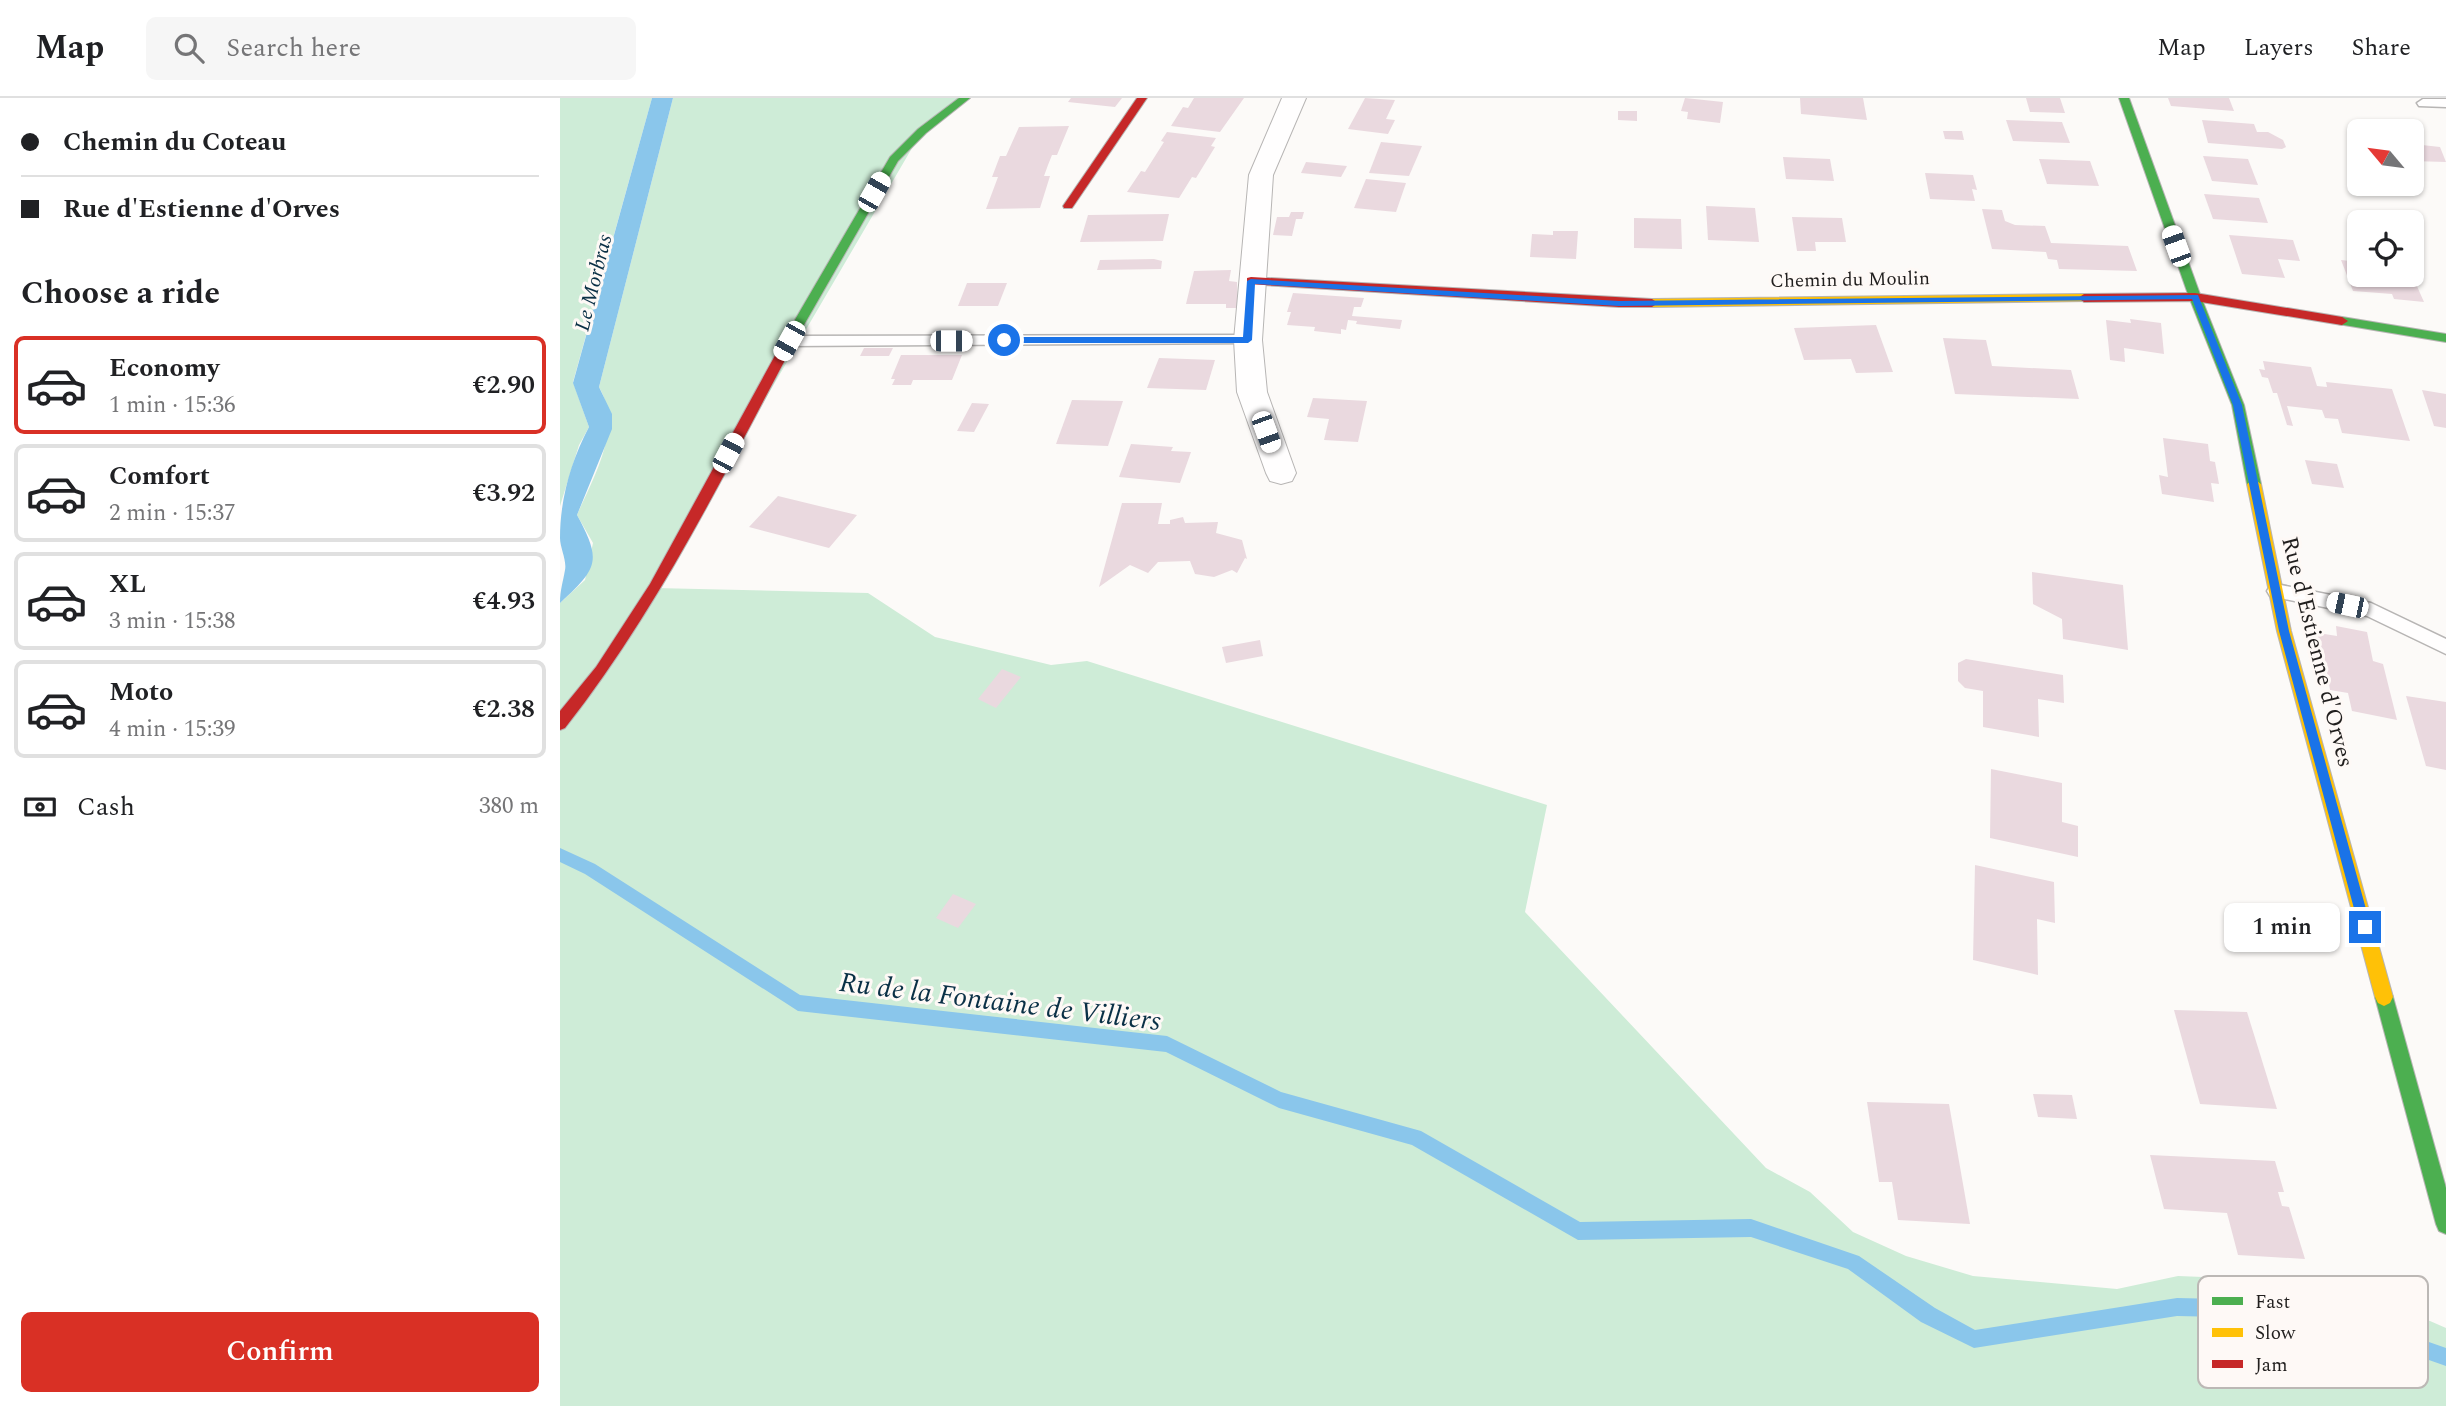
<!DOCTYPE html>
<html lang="en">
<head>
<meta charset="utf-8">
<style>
	body { margin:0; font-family:Spectral,serif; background:#f6f6f6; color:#202124; height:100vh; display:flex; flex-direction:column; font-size:26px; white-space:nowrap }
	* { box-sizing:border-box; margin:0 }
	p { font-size:23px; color:#757577 }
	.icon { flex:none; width:38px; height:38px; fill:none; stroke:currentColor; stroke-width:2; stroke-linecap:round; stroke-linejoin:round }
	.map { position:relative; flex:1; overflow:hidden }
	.sheet { display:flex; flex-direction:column; background:#fff; width:560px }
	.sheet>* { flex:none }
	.hud { display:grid; align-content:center; height:154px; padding:0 21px; background:#fff }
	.needle { width:46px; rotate:299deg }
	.buttons { position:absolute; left:1787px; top:21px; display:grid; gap:14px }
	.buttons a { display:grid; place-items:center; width:77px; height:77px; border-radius:10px; background:#fff; box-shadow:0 2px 5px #0004; font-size:35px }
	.end { position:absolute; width:32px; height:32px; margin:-16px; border:9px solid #1a73e8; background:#fff; box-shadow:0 0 0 4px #fff }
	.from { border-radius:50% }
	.bubble { position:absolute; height:49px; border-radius:10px; background:#fff; box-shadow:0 2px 5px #0004; font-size:23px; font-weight:600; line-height:49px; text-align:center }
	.car { position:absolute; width:21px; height:42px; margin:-21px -10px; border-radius:9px; box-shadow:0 0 5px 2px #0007; background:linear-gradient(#fff 24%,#345 0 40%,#fff 0 76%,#345 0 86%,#fff 0) }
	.hud b { display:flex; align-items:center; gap:24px; height:66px; font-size:26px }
	.hud b+b { border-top:2px solid #e0e0e0 }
	.hud i { width:18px; height:18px; background:#202124 }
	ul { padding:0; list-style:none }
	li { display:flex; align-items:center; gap:21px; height:98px; margin:0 14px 10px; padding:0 7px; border:4px solid #e0e0e0; border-radius:10px }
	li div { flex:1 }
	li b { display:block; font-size:26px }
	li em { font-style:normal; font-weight:600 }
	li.active { border-color:#d93025 }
	li>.icon { width:63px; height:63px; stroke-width:1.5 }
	h2 { padding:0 21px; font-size:32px; line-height:84px }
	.pay { display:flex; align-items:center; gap:18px; height:77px; padding:0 21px; font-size:26px }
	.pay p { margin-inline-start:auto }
	.action { display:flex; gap:14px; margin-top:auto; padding:14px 21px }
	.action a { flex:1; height:80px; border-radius:10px; background:#d93025; color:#fff; font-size:28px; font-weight:600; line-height:80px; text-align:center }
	header { display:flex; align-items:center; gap:42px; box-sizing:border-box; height:98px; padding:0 35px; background:#fff; border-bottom:2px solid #e0e0e0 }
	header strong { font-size:33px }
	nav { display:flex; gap:38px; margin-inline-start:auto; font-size:24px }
	.search { width:490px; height:63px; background:#f6f6f6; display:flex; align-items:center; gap:18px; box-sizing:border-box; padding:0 24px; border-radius:10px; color:#757577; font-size:26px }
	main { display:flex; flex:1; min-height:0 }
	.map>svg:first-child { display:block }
</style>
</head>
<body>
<header>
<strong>Map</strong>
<div class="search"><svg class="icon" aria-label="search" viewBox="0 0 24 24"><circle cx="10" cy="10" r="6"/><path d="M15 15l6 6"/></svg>Search here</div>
<nav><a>Map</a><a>Layers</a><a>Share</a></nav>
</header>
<main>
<section class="sheet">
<div class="hud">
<b><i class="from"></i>Chemin du Coteau</b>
<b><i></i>Rue d'Estienne d'Orves</b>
</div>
<h2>Choose a ride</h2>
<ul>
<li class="active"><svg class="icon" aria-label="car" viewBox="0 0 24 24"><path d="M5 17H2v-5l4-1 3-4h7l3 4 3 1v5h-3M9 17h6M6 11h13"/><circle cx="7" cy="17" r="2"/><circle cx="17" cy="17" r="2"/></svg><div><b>Economy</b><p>1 min · 15:36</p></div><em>€2.90</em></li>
<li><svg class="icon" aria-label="car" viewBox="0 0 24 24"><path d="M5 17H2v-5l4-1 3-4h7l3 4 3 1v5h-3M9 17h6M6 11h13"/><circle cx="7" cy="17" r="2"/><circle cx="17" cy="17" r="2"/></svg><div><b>Comfort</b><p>2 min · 15:37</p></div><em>€3.92</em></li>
<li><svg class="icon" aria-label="car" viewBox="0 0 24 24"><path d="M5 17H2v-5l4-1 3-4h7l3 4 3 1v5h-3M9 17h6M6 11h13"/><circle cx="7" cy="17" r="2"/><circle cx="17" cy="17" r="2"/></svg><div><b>XL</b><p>3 min · 15:38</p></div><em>€4.93</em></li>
<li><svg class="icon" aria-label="car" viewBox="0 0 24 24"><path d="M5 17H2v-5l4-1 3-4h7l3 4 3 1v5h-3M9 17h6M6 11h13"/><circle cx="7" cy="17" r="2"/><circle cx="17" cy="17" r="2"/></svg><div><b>Moto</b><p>4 min · 15:39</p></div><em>€2.38</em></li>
</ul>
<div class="pay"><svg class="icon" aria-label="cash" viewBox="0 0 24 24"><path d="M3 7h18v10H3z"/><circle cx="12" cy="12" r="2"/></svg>Cash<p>380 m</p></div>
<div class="action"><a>Confirm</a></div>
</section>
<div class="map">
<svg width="1886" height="1308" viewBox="0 0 1886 1308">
	<rect width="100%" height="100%" fill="#fcfaf8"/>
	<!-- green -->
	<g fill="#ceecd7">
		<polygon points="0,0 92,0 13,284 29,329 19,347 0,408"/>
		<path d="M113,0h292l-43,33 -267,457 213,5 67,44 116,28 36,-4 460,144 -22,107 241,256 44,24 43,40 53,24 67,20 144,13 61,-13 76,3 78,15 98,27 16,7v78h-1886v-803l25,-23 8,-37 -16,-28c17,-39 46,-87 22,-128z"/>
	</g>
	<!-- water -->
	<path fill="#8ac6eb" d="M92,0h21l-74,289 13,27v15l-35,86c25,46 21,53 -17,88 0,-13 3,-21 5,-33 2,-10 -5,-22 -5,-32 0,-39 11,-77 29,-111l-16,-44z"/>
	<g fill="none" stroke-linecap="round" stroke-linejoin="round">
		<!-- stream -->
		<polygon fill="#8ac6eb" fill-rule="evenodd" points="0,750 35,766 240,897 607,938 721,994 861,1033 1020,1124 1191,1121 1299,1158 1375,1210 1415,1232 1617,1200 1752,1203 1886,1250 1886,1268 1752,1221 1617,1218 1414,1250 1361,1224 1288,1171 1191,1139 1018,1142 852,1047 719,1010 606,954 238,913 25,776 0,764"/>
	</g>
	<!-- building -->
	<g fill="#ead9df">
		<polygon points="511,0 562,0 555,9 508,4"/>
		<polygon points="634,0 684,0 660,34 611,28 623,9 628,10"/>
		<polygon points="805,0 835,2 826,21 835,22 828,36 788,31"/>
		<polygon points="1125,0 1163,4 1160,25 1127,21 1128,14 1121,13"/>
		<polygon points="1240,0 1303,0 1307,22 1241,16"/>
		<polygon points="1466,0 1500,0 1505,15 1470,14"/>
		<polygon points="1608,0 1669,0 1674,13 1611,8"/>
		<polygon points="1058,13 1077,13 1077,23 1058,22"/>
		<polygon points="1446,22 1502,24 1510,45 1453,43"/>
		<polygon points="1642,22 1694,26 1697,34 1708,34 1723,42 1726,49 1722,51 1648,45"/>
		<polygon points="1812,24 1850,26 1862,47 1880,49 1886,64 1852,63 1852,33 1818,33"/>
		<polygon points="509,28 497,57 492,57 488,67 484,78 490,78 480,110 426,111 438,79 432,79 440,58 446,58 459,29"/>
		<polygon points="1383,33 1402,33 1404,42 1385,41"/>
		<polygon points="607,34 656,40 651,48 655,49 636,80 632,79 619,100 567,94 581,73 585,74 604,44 601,43"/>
		<polygon points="821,44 862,48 849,78 809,75"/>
		<polygon points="1643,58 1688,61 1698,87 1652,83"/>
		<polygon points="1223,59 1270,61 1274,83 1226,81"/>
		<polygon points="1479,61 1530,63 1539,88 1487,86"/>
		<polygon points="746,64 787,68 781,79 741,75"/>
		<polygon points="1365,75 1413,77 1417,92 1412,91 1415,103 1370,101"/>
		<polygon points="806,81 846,85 836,114 794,110"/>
		<polygon points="1644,96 1699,100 1708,125 1653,121"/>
		<polygon points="1146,108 1195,110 1199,144 1148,142"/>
		<polygon points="1422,111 1442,112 1445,123 1455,127 1485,128 1491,145 1568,148 1577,173 1499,171 1497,162 1488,161 1486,154 1432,151"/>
		<polygon points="731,114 744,114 742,121 736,121 732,138 713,137 717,119 729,119"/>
		<polygon points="609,116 603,143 520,144 528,117"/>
		<polygon points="1232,119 1282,120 1286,144 1255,144 1256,153 1237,153"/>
		<polygon points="1074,120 1121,121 1122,151 1074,150"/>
		<polygon points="993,133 1018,133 1016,161 970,159 972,136 993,137"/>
		<polygon points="1669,137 1733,142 1740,163 1718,161 1725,180 1682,176"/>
		<polygon points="594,161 602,163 601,171 537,172 540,162"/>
		<polygon points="1781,162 1799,164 1799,177 1852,177 1864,204 1834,201 1832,196 1793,193"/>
		<polygon points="671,172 669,183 677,184 678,210 666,210 666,206 626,206 634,173"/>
		<polygon points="407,185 447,185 438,208 398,208"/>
		<polygon points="733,195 804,200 801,209 794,209 792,218 842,222 840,231 796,226 797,223 788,222 786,232 781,231 781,236 754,233 755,229 727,227 731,214 727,214"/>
		<polygon points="1570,221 1601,225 1604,256 1564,250 1565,264 1550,262 1546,222 1571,225"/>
		<polygon points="1316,227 1333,274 1296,275 1291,261 1244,262 1234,230"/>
		<polygon points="1383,240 1426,242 1432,268 1511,272 1519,301 1395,296"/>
		<polygon points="304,250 333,250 329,258 300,258"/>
		<polygon points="341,257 402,257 392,282 353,282 351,287 332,287 335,281 331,281"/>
		<polygon points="599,260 655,262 646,292 587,290"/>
		<polygon points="1703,263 1751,269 1757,288 1767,289 1766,284 1832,291 1850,343 1782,335 1778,321 1765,320 1762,312 1727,308 1733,328 1727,327 1717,295 1713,295 1708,280 1702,279 1699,271 1705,272"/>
		<polygon points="1862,292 1886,296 1886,330 1874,328"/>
		<polygon points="753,300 807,303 798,344 764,342 769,321 747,319"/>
		<polygon points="512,302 563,303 548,348 496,346"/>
		<polygon points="412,305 429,306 414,334 397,333"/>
		<polygon points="1603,340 1648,346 1650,363 1655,364 1659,386 1651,385 1654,404 1602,396 1599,377 1608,379"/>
		<polygon points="571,346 613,349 611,353 631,354 620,385 559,379"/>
		<polygon points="1745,362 1777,366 1784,390 1752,386"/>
		<polygon points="218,398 259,408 297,417 269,450 189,429"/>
		<polygon points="562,405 602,405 598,426 610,426 610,422 623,419 625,425 658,424 656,435 682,442 687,461 685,460 677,475 672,472 654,479 635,476 630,463 598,464 588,475 570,467 539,489"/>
		<polygon points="1472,474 1563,487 1568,552 1503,541 1502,521 1473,506"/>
		<polygon points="1776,528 1807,534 1813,563 1823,566 1837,622 1792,613 1788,595 1770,592 1764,557 1751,554 1746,533 1777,538"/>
		<polygon points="700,542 703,558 666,565 662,549"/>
		<polygon points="1406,561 1503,577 1504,605 1478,601 1479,639 1423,629 1423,593 1405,590 1398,583 1398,565"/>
		<polygon points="442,571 461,579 436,610 418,601"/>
		<polygon points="1846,598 1886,604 1886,672 1866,668"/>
		<polygon points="1431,671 1502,685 1502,724 1518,728 1518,759 1430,740"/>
		<polygon points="1415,767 1494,784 1495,825 1477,821 1478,877 1413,862"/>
		<polygon points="393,796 416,806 398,830 376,820"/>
		<polygon points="1614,912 1687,914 1717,1011 1640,1006"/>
		<polygon points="1473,996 1512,997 1517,1021 1478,1019"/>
		<polygon points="1307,1004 1389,1006 1410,1126 1338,1122 1332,1084 1319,1084"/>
		<polygon points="1590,1057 1715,1063 1724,1094 1718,1094 1722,1108 1729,1109 1745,1161 1678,1157 1667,1115 1604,1111"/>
	</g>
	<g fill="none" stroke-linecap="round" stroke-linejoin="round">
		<defs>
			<g id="lane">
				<polygon points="1863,1 1886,1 1886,9 1859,8 1857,5"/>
				<polygon points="688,237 695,242 693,245 228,248 221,243 228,238"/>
				<polygon points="1716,486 1811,505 1886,541 1886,556 1807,518 1710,498 1707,493 1710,488"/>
			</g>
			<polygon id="street" points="722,0 746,0 713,77 702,242 707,294 736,375 732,383 721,386 710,383 706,375 677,294 674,242 689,77"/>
			<g id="fast">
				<polygon points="399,0 410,0 366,35 338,63 241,232 235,236 231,235 229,232 330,59 358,31"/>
				<polygon points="1559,0 1569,0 1641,199 1684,307 1701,386 1699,389 1689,389 1687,386 1672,307 1629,199"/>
				<polygon points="1782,219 1886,236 1886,244 1778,226 1776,223"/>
				<polygon points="1824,890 1830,893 1833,899 1886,1090 1886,1136 1879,1133 1876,1126 1815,899 1818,893"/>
			</g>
			<g id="slow">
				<polygon points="1524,196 1530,200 1528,203 1092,209 1086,205 1092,201"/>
				<polygon points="1694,381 1701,386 1731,533 1833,899 1830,905 1824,908 1818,905 1815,899 1717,533 1687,386"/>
			</g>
			<g id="jam">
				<polygon points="577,0 587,0 512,110 504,110 503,108"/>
				<polygon points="691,179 1092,201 1098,205 1092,209 1059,209 687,186 687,180"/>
				<polygon points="1635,195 1782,219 1788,223 1782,227 1635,203 1524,204 1518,200 1524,196"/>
				<path d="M235,228l6,4c-73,136 -140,276 -236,398l-5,2v-19l36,-44 54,-83 139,-254z"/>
			</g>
		</defs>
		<!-- lane casing -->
		<use href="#lane" stroke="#b7b5b4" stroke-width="3"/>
		<!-- street casing -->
		<use href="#street" stroke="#b7b5b4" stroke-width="2"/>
		<!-- fast casing -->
		<use href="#fast" stroke="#b7b5b4" stroke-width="2"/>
		<!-- slow casing -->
		<use href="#slow" stroke="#b7b5b4" stroke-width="2"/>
		<!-- jam casing -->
		<use href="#jam" stroke="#b7b5b4" stroke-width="2"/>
		<!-- lane -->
		<use href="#lane" fill="#fffefe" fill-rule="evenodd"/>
		<!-- street -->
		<use href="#street" fill="#fffefe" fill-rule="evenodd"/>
		<!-- fast -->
		<use href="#fast" fill="#4caf50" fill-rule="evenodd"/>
		<!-- slow -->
		<use href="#slow" fill="#ffc107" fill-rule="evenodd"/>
		<!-- jam -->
		<use href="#jam" fill="#c62828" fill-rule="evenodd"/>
	</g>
	<!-- route -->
	<polygon fill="#1a73e8" points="691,181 1059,203 1638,197 1682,307 1729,533 1811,829 1809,834 1801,834 1799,829 1719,533 1673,307 1632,201 1059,208 695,186 692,242 688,245 444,245 440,242 444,239 683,239 687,183"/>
	<g text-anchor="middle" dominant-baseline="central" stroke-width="6" stroke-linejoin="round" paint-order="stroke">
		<!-- far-street labels -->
		<g font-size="19" fill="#211f1e" stroke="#fef9f6">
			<text transform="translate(1290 182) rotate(-1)">Chemin du Moulin</text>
		</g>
		<!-- far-water labels -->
		<g font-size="21" font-style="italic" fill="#0a3046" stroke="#fef9f6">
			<text transform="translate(34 185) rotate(-76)">Le Morbras</text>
		</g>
		<!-- street labels -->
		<g font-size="23" fill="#211f1e" stroke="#fef9f6">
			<text transform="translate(1757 554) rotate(76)">Rue d'Estienne d'Orves</text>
		</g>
		<!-- near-water labels -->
		<g font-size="28" font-style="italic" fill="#0a3046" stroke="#fef9f6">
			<text transform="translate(440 904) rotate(7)">Ru de la Fontaine de Villiers</text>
		</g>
	</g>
	<!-- legend -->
	<rect x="1638" y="1178" width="230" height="112" rx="10" fill="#fef9f6" stroke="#bcb8b5" stroke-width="2"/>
	<rect x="1652" y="1199" width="31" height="8" fill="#4caf50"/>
	<rect x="1652" y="1230" width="31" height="9" fill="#ffc107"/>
	<rect x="1652" y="1262" width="31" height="8" fill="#c62828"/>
	<g font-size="19" fill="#211f1e">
		<text x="1695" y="1210">Fast</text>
		<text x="1695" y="1241">Slow</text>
		<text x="1695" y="1273">Jam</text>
	</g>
</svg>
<div class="buttons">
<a><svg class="needle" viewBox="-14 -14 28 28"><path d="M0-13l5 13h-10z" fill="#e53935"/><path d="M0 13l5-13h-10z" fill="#757577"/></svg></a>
<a><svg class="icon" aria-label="locate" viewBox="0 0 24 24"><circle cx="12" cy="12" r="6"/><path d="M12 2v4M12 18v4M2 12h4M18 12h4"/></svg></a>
</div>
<i class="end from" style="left:444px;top:242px"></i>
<i class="end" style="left:1805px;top:829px"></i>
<div class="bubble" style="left:1664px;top:805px;width:116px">1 min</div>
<i class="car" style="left:314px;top:94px;rotate:30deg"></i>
<i class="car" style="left:1616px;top:148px;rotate:340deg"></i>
<i class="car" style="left:229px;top:243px;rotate:209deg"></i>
<i class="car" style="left:391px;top:243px;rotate:90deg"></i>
<i class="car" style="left:706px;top:334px;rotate:160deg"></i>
<i class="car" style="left:168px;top:355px;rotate:28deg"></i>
<i class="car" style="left:1787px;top:507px;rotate:282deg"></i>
</div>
</main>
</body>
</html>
